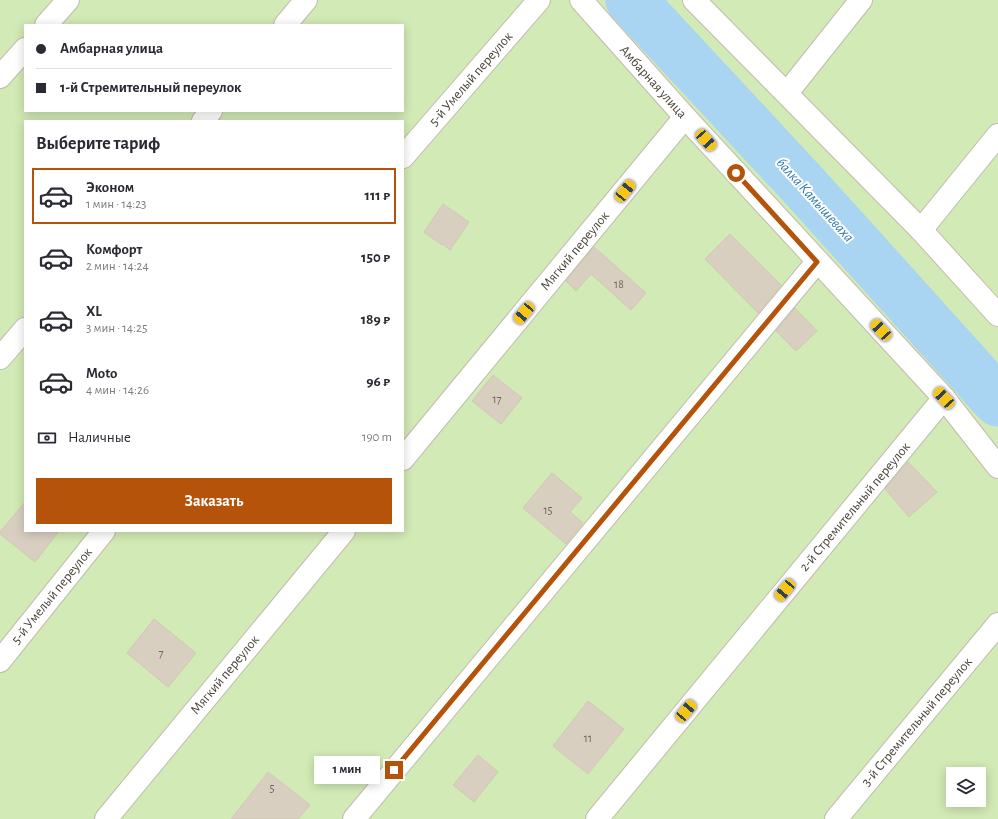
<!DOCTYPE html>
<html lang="ru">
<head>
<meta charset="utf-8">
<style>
	body { margin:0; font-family:"Alegreya Sans",sans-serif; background:#f7f7f7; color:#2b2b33; height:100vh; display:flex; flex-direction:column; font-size:15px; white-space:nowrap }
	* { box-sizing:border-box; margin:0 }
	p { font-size:13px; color:#7c7c81 }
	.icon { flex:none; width:22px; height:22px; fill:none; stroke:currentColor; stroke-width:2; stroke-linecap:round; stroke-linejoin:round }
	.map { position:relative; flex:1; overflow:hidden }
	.drawer { position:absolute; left:24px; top:120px; width:380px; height:412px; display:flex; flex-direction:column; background:#fff; border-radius:0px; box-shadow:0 2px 10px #0003 }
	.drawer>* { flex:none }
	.top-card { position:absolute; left:24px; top:24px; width:380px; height:88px; border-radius:0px; box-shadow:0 2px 10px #0003; display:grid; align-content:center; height:88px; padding:0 12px; background:#fff }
	.fabs { position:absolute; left:946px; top:767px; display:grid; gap:8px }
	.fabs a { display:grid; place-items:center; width:40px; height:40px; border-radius:0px; background:#fff; box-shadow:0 2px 10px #0003; font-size:20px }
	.end { position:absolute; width:18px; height:18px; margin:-9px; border:5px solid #b45309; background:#fff; box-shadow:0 0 0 2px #fff }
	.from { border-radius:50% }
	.bubble { position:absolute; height:28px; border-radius:0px; background:#fff; box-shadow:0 2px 10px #0003; font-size:13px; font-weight:700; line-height:28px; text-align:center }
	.car { position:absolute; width:12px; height:24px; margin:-12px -6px; border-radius:5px; box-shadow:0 0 3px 1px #0007; background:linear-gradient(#f5c518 24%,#345 0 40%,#f5c518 0 76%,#345 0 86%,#f5c518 0) }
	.top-card b { display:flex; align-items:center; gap:14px; height:38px; font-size:15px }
	.top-card b+b { border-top:1px solid #e1e1e2 }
	.top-card i { width:10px; height:10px; background:#2b2b33 }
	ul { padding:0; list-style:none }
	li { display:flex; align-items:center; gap:12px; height:56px; margin:0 8px 6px; padding:0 4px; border:2px solid transparent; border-radius:0px }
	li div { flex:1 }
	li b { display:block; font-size:15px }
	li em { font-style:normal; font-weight:700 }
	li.active { border-color:#b45309 }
	li>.icon { width:36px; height:36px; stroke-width:1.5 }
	h2 { padding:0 12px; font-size:18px; line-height:48px }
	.pay { display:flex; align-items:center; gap:10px; height:44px; padding:0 12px; font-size:15px }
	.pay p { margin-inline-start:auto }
	.action { display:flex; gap:8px; margin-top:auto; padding:8px 12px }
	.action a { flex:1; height:46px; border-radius:0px; background:#b45309; color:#fff; font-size:16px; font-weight:700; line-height:46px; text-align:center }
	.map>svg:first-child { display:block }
</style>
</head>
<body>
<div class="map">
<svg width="998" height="819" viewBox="0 0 998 819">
	<rect width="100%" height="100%" fill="#f6f3ec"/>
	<!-- green -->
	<path fill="#d2eab5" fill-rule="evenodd" d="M0,0h998v819h-998zM25,25h378v86h-378zM25,121h378v410h-378zM953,774h26v26h-26z"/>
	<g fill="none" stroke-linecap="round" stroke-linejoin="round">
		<!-- river -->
		<polyline stroke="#a9d4f2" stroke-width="51" points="631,0 805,187 998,401"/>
	</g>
	<!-- building -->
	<g fill="#d8cfc1" stroke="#d3c7b4">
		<polygon points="443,204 469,222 450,250 443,244 442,245 424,232"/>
		<polygon points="730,234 781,285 758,313 705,259"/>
		<polygon points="594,247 646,293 631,310 591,274 576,291 566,281"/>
		<polygon points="795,308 817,331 796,351 776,331"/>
		<polygon points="493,375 522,398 501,424 472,401"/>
		<polygon points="908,462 937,492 909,517 885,489"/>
		<polygon points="552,473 582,498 570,512 583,523 566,544 523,508"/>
		<polygon points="25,502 25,531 59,531 35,562 0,534 0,531 1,531"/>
		<polygon points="154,619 196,653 168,687 127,653"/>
		<polygon points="588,701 624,729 588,774 553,746"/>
		<polygon points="478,755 498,772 474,802 453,785"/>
		<polygon points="268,772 310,805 298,819 231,819"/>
	</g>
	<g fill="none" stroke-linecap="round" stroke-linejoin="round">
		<defs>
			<g id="minor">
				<polyline points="581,0 685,117 944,398 998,467"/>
				<polyline points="694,0 921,230 998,315"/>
				<polyline points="46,25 68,0"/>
				<polyline points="285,25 306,0"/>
				<polyline points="0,77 25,49"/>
				<polyline points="787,93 861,0"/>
				<polyline points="203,121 211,111"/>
				<polyline points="403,157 539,0"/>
				<polyline points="921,230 998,135"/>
				<polyline points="0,358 25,329"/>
				<polyline points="403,459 685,117"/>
				<polyline points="0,661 104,531"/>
				<polyline points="106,819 344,531"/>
				<polyline points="354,819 817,262"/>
				<polyline points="597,819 944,398"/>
				<polyline points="836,819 998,624"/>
			</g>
		</defs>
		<!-- minor casing -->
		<use href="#minor" stroke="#c2bbae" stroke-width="24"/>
		<!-- minor -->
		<use href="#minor" stroke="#fff" stroke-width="22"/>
	</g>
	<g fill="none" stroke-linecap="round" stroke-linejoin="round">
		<!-- route -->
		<polyline stroke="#b45309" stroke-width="5" points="394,770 817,262 736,173"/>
	</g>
	<g text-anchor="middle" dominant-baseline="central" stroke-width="4" stroke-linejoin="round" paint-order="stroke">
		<!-- number labels -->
		<g font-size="12" fill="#6e675b">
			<text x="619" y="284">18</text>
			<text x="497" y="399">17</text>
			<text x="548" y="510">15</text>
			<text x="161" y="653">7</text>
			<text x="588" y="738">11</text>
			<text x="272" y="788">5</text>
		</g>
		<!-- street labels -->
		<g font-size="14" fill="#4b4439" stroke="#fff">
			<text transform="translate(471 79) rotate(-49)">5-й Умелый переулок</text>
			<text transform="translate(653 82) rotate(48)">Амбарная улица</text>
			<text transform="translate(575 251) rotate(-50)">Мягкий переулок</text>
			<text transform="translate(855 507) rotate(-50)">2-й Стремительный переулок</text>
			<text transform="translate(52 596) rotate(-51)">5-й Умелый переулок</text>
			<text transform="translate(225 675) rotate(-50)">Мягкий переулок</text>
			<text transform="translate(917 722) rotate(-50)">3-й Стремительный переулок</text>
		</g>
		<!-- water labels -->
		<g font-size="15" font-style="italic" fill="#2e7ab2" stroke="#fff">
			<text transform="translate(815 200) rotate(48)">балка Камышеваха</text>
		</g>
	</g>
</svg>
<div class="fabs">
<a><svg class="icon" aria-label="layers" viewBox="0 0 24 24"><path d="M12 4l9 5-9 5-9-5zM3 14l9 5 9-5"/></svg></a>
</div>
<i class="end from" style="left:736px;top:173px"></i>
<i class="end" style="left:394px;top:770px"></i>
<div class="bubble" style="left:314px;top:756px;width:66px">1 мин</div>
<i class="car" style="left:706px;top:140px;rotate:138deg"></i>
<i class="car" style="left:625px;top:191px;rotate:39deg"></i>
<i class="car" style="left:524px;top:313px;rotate:220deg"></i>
<i class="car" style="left:881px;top:330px;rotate:317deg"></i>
<i class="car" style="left:944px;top:398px;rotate:317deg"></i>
<i class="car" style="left:785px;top:590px;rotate:220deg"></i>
<i class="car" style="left:686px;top:711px;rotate:40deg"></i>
<div class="top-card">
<b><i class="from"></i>Амбарная улица</b>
<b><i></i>1-й Стремительный переулок</b>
</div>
<section class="drawer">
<h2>Выберите тариф</h2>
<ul>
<li class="active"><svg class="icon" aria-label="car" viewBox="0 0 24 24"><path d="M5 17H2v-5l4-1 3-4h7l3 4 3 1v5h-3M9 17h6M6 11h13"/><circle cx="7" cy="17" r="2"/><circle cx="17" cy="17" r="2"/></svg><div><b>Эконом</b><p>1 мин · 14:23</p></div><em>111 ₽</em></li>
<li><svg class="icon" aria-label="car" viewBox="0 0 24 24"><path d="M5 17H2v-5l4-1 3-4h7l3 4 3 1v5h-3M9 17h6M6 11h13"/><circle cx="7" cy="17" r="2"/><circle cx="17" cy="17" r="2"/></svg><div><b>Комфорт</b><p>2 мин · 14:24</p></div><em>150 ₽</em></li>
<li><svg class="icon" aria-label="car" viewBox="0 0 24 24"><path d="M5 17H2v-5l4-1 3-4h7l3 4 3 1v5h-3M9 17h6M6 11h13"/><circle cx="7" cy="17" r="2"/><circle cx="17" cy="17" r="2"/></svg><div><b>XL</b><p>3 мин · 14:25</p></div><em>189 ₽</em></li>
<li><svg class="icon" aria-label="car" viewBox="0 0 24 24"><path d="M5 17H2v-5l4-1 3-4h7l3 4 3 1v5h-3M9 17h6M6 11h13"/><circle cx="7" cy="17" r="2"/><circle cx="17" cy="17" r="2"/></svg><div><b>Moto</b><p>4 мин · 14:26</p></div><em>96 ₽</em></li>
</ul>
<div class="pay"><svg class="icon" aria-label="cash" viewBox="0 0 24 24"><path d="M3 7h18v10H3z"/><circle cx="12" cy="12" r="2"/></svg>Наличные<p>190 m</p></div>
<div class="action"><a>Заказать</a></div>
</section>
</div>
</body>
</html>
